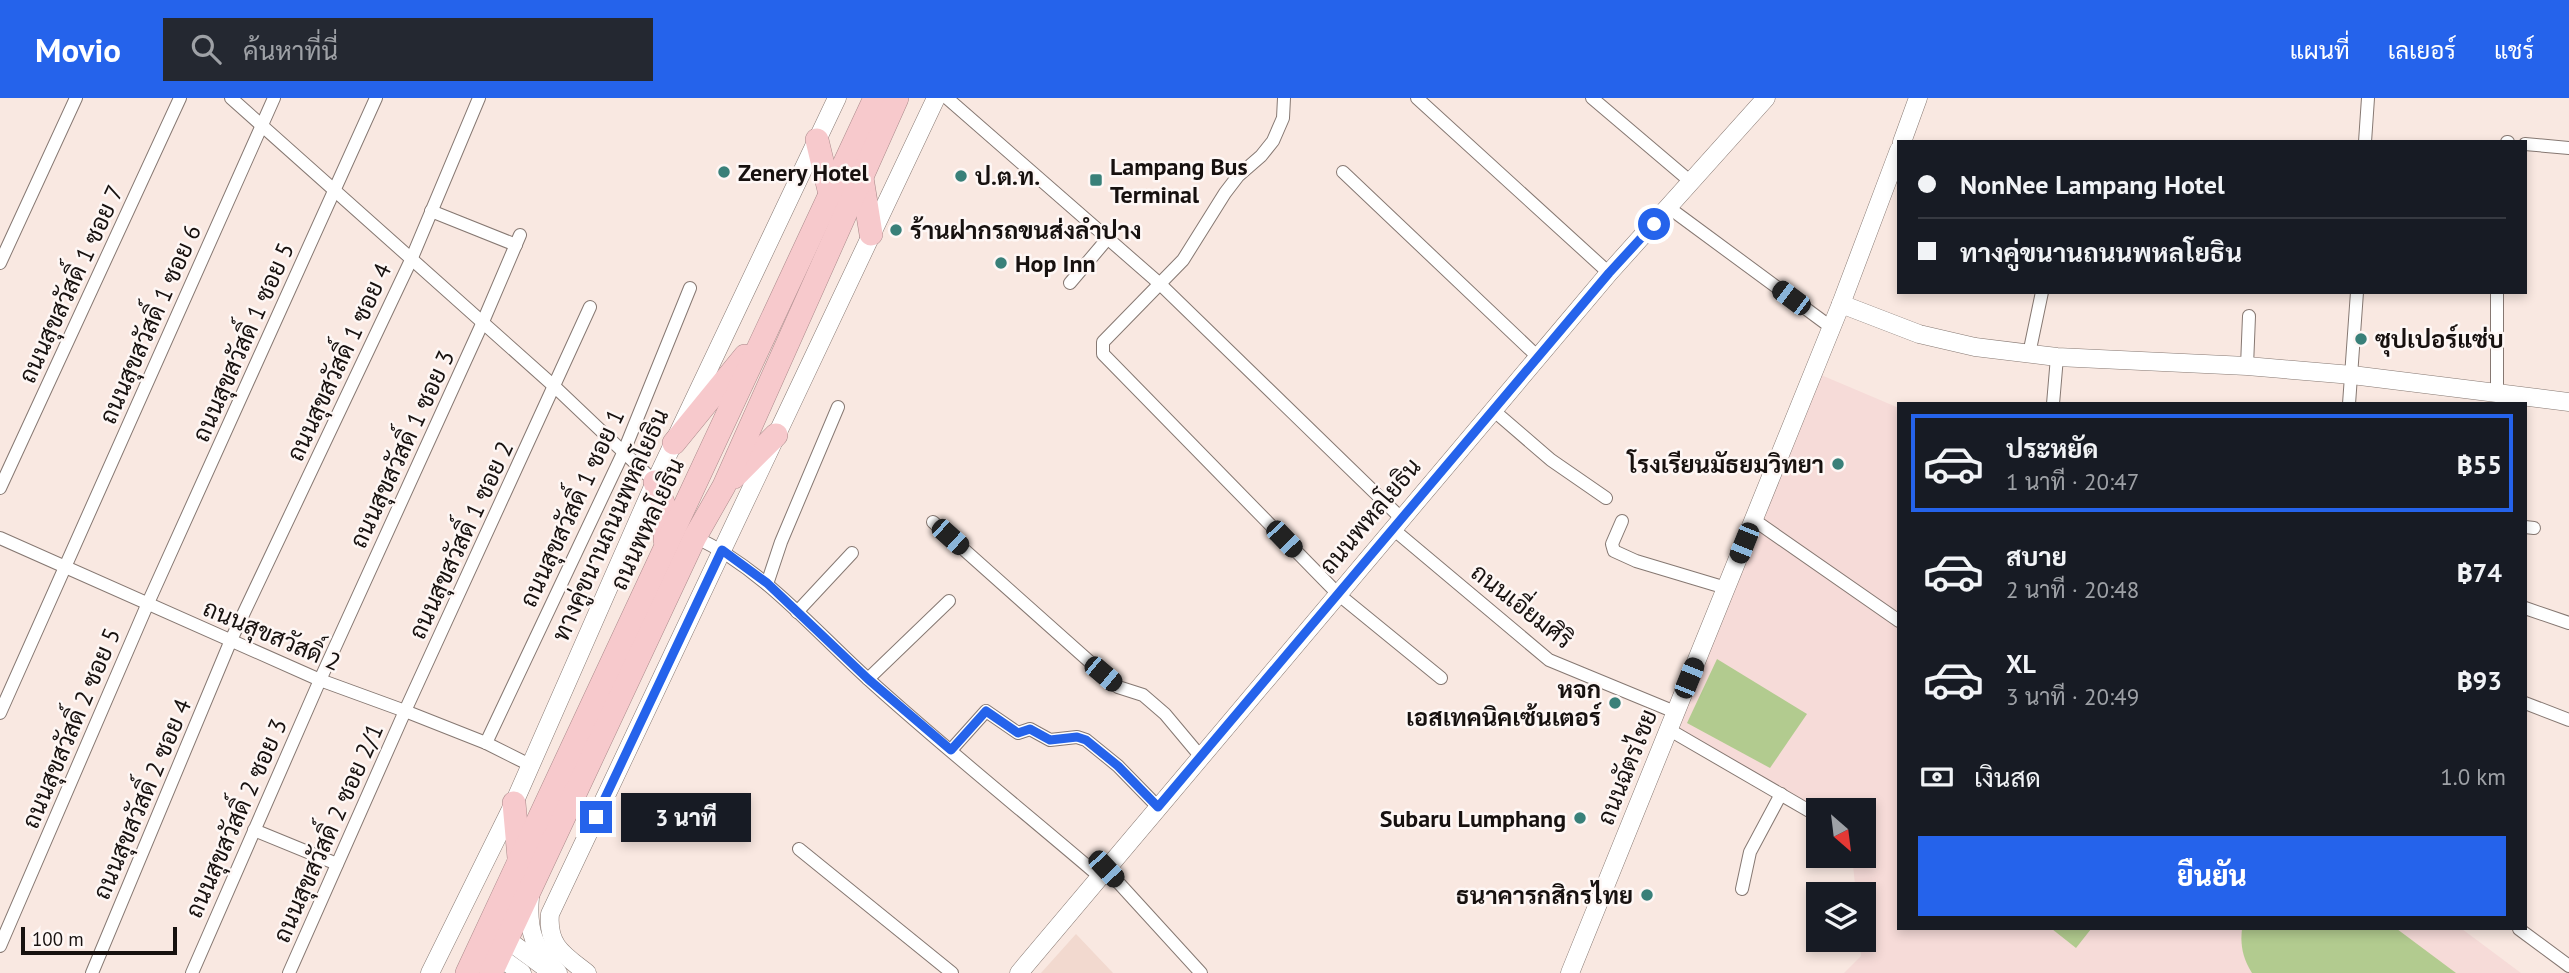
<!DOCTYPE html>
<html lang="th">
<head>
<meta charset="utf-8">
<style>
	body { margin:0; font-family:"PT Sans",Sarabun,sans-serif; background:#242831; color:#f1f3f6; height:100vh; display:flex; flex-direction:column; font-size:26px; white-space:nowrap }
	* { box-sizing:border-box; margin:0 }
	p { font-size:23px; color:#9ea1a6 }
	.icon { flex:none; width:38px; height:38px; fill:none; stroke:currentColor; stroke-width:2; stroke-linecap:round; stroke-linejoin:round }
	.map { position:relative; flex:1; overflow:hidden }
	.panel { position:absolute; left:1897px; top:304px; width:630px; height:528px; display:flex; flex-direction:column; background:#171b24; border-radius:0px; box-shadow:0 4px 10px #0003 }
	.panel>* { flex:none }
	.guide { position:absolute; left:1897px; top:42px; width:630px; height:154px; border-radius:0px; box-shadow:0 4px 10px #0003; display:grid; align-content:center; height:154px; padding:0 21px; background:#171b24 }
	.needle { width:46px; rotate:152deg }
	.buttons { position:absolute; left:1806px; top:700px; display:grid; gap:14px }
	.buttons a { display:grid; place-items:center; width:70px; height:70px; border-radius:0px; background:#171b24; box-shadow:0 4px 10px #0003; font-size:35px }
	.scale { position:absolute; left:21px; bottom:18px; width:156px; box-sizing:border-box; padding-left:7px; border:4px solid #17110f; border-top:0; font-size:19px; line-height:24px; white-space:nowrap; color:#17110f; -webkit-text-stroke:5px #fef7f5; paint-order:stroke }
	.end { position:absolute; width:32px; height:32px; margin:-16px; border:9px solid #2563eb; background:#fff; box-shadow:0 0 0 4px #fff }
	.from { border-radius:50% }
	.bubble { position:absolute; height:49px; border-radius:0px; background:#171b24; box-shadow:0 4px 10px #0003; font-size:23px; font-weight:800; line-height:49px; text-align:center }
	.car { position:absolute; width:21px; height:42px; margin:-21px -10px; border-radius:9px; box-shadow:0 0 5px 2px #0007; background:linear-gradient(#222 24%,#8ab4d8 0 40%,#222 0 76%,#8ab4d8 0 86%,#222 0) }
	.guide b { display:flex; align-items:center; gap:24px; height:66px; font-size:26px }
	.guide b+b { border-top:2px solid #363941 }
	.guide i { width:18px; height:18px; background:#f1f3f6 }
	ul { padding:12px 0 0; list-style:none }
	li { display:flex; align-items:center; gap:21px; height:98px; margin:0 14px 10px; padding:0 7px; border:4px solid transparent; border-radius:0px }
	li div { flex:1 }
	li b { display:block; font-size:26px }
	li em { font-style:normal; font-weight:800 }
	li.active { border-color:#2563eb }
	li>.icon { width:63px; height:63px; stroke-width:1.5 }
	.pay { display:flex; align-items:center; gap:18px; height:77px; padding:0 21px; font-size:26px }
	.pay p { margin-inline-start:auto }
	.action { display:flex; gap:14px; margin-top:auto; padding:14px 21px }
	.action a { flex:1; height:80px; border-radius:0px; background:#2563eb; color:#fff; font-size:28px; font-weight:800; line-height:80px; text-align:center }
	header { display:flex; align-items:center; gap:42px; box-sizing:border-box; height:98px; padding:0 35px; background:#2563eb; color:#fff }
	header strong { font-size:33px }
	nav { display:flex; gap:38px; margin-inline-start:auto; font-size:24px }
	.search { width:490px; height:63px; background:#242831; display:flex; align-items:center; gap:18px; box-sizing:border-box; padding:0 24px; border-radius:0px; color:#9ea1a6; font-size:26px }
	.map>svg:first-child { display:block }
</style>
</head>
<body>
<header>
<strong>Movio</strong>
<div class="search"><svg class="icon" aria-label="search" viewBox="0 0 24 24"><circle cx="10" cy="10" r="6"/><path d="M15 15l6 6"/></svg>ค้นหาที่นี่</div>
<nav><a>แผนที่</a><a>เลเยอร์</a><a>แชร์</a></nav>
</header>
<div class="map">
<svg width="2569" height="875" viewBox="0 0 2569 875">
	<rect width="100%" height="100%" fill="#f9e8e1"/>
	<!-- built -->
	<polygon fill="#f2d9cf" points="1076,836 1113,875 1041,875"/>
	<!-- education -->
	<polygon fill="#f6dbd8" points="1814,274 1899,310 1899,831 2462,831 2521,875 1844,875 1861,858 1860,842 1864,842 1864,796 1856,796 1852,758 1864,758 1864,712 1818,712 1668,631"/>
	<!-- green -->
	<g fill="#b2cb8f">
		<polygon points="1717,561 1807,616 1770,670 1687,625"/>
		<polygon points="2052,831 2091,831 2076,850"/>
		<path d="M2242,831h155l59,44h-204c-9,-14 -12,-28 -10,-44z"/>
	</g>
	<g fill="none" stroke-linecap="round" stroke-linejoin="round">
		<defs>
			<g id="street">
				<polyline points="231,0 555,289 655,384"/>
				<polyline points="947,0 1160,186 1402,421"/>
				<polyline points="1284,0 1283,20 1273,43 1261,58 1238,78 1225,95 1183,162 1103,244 1103,256 1338,496 1441,580"/>
				<polyline points="1417,0 1609,175"/>
				<polyline points="1592,0 1691,84"/>
				<polyline points="2365,44 2368,0"/>
				<polyline points="2507,44 2508,44"/>
				<polyline points="2525,46 2569,50"/>
				<polyline points="1343,74 1538,259"/>
				<polyline points="1668,109 1832,230"/>
				<polyline points="431,113 516,147"/>
				<polyline points="0,165 76,0"/>
				<polyline points="1070,185 1108,140"/>
				<polyline points="2497,194 2497,293"/>
				<polyline points="2029,256 2042,194"/>
				<polyline points="2247,268 2249,218"/>
				<polyline points="2053,306 2057,259"/>
				<polyline points="2349,306 2357,194"/>
				<polyline points="1493,312 1551,362 1606,400"/>
				<polyline points="0,390 180,0"/>
				<polyline points="1754,422 1899,523"/>
				<polyline points="1622,423 1612,446 1614,453 1636,463 1726,490"/>
				<polyline points="933,424 1118,589 1143,597 1165,616 1201,659"/>
				<polyline points="2525,429 2534,430"/>
				<polyline points="1393,431 1549,562 1675,614"/>
				<path d="M695,439c68,32 117,91 172,141 76,69 155,132 232,198"/>
				<polyline points="0,440 320,582 405,613 486,645 530,667"/>
				<polyline points="767,486 781,444 838,309"/>
				<polyline points="2525,510 2569,525"/>
				<polyline points="797,514 852,455"/>
				<polyline points="868,581 949,503"/>
				<polyline points="2525,605 2569,622"/>
				<polyline points="0,615 274,0"/>
				<polyline points="1668,631 1818,718"/>
				<polyline points="486,645 624,353 690,190"/>
				<polyline points="951,652 986,613 1018,635 1030,631 1050,642 1077,639 1086,642 1118,668 1158,709"/>
				<polyline points="254,732 337,766"/>
				<polyline points="799,751 952,875"/>
				<polyline points="1106,771 1201,875"/>
				<polyline points="1742,791 1750,754 1781,696"/>
				<polyline points="2519,831 2569,868"/>
				<polyline points="0,848 148,505 376,0"/>
				<polyline points="92,875 231,542 411,162 479,0"/>
				<polyline points="192,875 320,582 482,226 520,137"/>
				<polyline points="289,875 405,613 590,209"/>
			</g>
			<g id="secondary">
				<polyline points="1902,44 1918,0"/>
				<polyline points="1841,206 1919,236 1975,249 2057,259 2247,268 2352,277 2569,304"/>
				<path d="M530,799c-3,35 4,51 28,76"/>
				<polyline points="498,835 543,868"/>
				<polyline points="488,851 522,875"/>
				<polyline points="430,875 514,705 655,384 837,0"/>
				<path d="M587,875c-23,-18 -40,-27 -37,-59l386,-816"/>
				<polyline points="1019,875 1609,175 1766,0"/>
				<polyline points="1570,875 1841,206 1899,52"/>
			</g>
			<g id="highway">
				<polyline points="817,42 830,96"/>
				<polyline points="862,80 871,136"/>
				<polyline points="674,345 745,258"/>
				<polyline points="734,379 776,337"/>
				<polyline points="655,384 665,410 665,442"/>
				<polyline points="514,705 519,760"/>
				<polyline points="467,875 875,0"/>
				<polyline points="491,875 695,439 724,388 897,0"/>
			</g>
		</defs>
		<!-- street casing -->
		<use href="#street" stroke="#867872" stroke-width="14"/>
		<!-- secondary casing -->
		<use href="#secondary" stroke="#867872" stroke-width="19"/>
		<!-- highway casing -->
		<use href="#highway" stroke="#a9898a" stroke-width="24"/>
		<!-- street -->
		<use href="#street" stroke="#fff" stroke-width="12"/>
		<!-- secondary -->
		<use href="#secondary" stroke="#fff" stroke-width="18"/>
		<!-- highway -->
		<use href="#highway" stroke="#f7c9cc" stroke-width="23"/>
	</g>
	<g fill="none" stroke-linecap="round" stroke-linejoin="round">
		<!-- route -->
		<polyline stroke="#2563eb" stroke-width="9" points="596,719 722,452 767,485 868,581 951,652 986,613 1018,635 1030,631 1050,642 1077,639 1086,642 1118,668 1158,709 1609,175 1654,126"/>
	</g>
	<!-- markers -->
	<g fill="#398079" stroke="#fef7f5" stroke-width="2.5">
		<circle cx="724" cy="74" r="7"/>
		<circle cx="961" cy="78" r="7"/>
		<rect x="1089" y="75" width="14" height="14" rx="3.5"/>
		<circle cx="896" cy="132" r="7"/>
		<circle cx="1001" cy="165" r="7"/>
		<circle cx="2361" cy="241" r="7"/>
		<circle cx="1838" cy="366" r="7"/>
		<circle cx="1615" cy="605" r="7"/>
		<circle cx="1580" cy="720" r="7"/>
		<circle cx="1647" cy="797" r="7"/>
	</g>
	<g text-anchor="middle" dominant-baseline="central" stroke-width="5" stroke-linejoin="round" paint-order="stroke">
		<!-- poi labels -->
		<g font-size="24" font-weight="bold" fill="#17110f" stroke="#fef7f5" text-anchor="start">
			<text x="1110" y="68">Lampang Bus<tspan x="1110" dy="28">Terminal</tspan></text>
			<text x="738" y="74">Zenery Hotel</text>
			<text x="975" y="78">ป.ต.ท.</text>
			<text x="910" y="132">ร้านฝากรถขนส่งลำปาง</text>
			<text x="1015" y="165">Hop Inn</text>
			<text x="2375" y="241">ซุปเปอร์แซ่บ</text>
			<text x="1824" y="366" text-anchor="end">โรงเรียนมัธยมวิทยา</text>
			<text x="1601" y="591" text-anchor="end">หจก<tspan x="1601" dy="28">เอสเทคนิคเซ้นเตอร์</tspan></text>
			<text x="1566" y="720" text-anchor="end">Subaru Lumphang</text>
			<text x="1633" y="797" text-anchor="end">ธนาคารกสิกรไทย</text>
		</g>
		<!-- street labels -->
		<g font-size="24" fill="#17110f" stroke="#fef7f5">
			<text transform="translate(71 186) rotate(-65)">ถนนสุขสวัสดิ์ 1 ซอย 7</text>
			<text transform="translate(150 226) rotate(-66)">ถนนสุขสวัสดิ์ 1 ซอย 6</text>
			<text transform="translate(243 244) rotate(-66)">ถนนสุขสวัสดิ์ 1 ซอย 5</text>
			<text transform="translate(339 264) rotate(-65)">ถนนสุขสวัสดิ์ 1 ซอย 4</text>
			<text transform="translate(402 351) rotate(-65)">ถนนสุขสวัสดิ์ 1 ซอย 3</text>
			<text transform="translate(572 410) rotate(-65)">ถนนสุขสวัสดิ์ 1 ซอย 1</text>
			<text transform="translate(1370 418) rotate(-50)">ถนนพหลโยธิน</text>
			<text transform="translate(647 426) rotate(-65)">ถนนพหลโยธิน</text>
			<text transform="translate(610 427) rotate(-66)">ทางคู่ขนานถนนพหลโยธิน</text>
			<text transform="translate(461 442) rotate(-65)">ถนนสุขสวัสดิ์ 1 ซอย 2</text>
			<text transform="translate(1522 508) rotate(38)">ถนนเอี่ยมศิริ</text>
			<text transform="translate(272 537) rotate(23)">ถนนสุขสวัสดิ์ 2</text>
			<text transform="translate(71 630) rotate(-67)">ถนนสุขสวัสดิ์ 2 ซอย 5</text>
			<text transform="translate(1627 669) rotate(-68)">ถนนฉัตรไชย</text>
			<text transform="translate(142 701) rotate(-67)">ถนนสุขสวัสดิ์ 2 ซอย 4</text>
			<text transform="translate(236 720) rotate(-66)">ถนนสุขสวัสดิ์ 2 ซอย 3</text>
			<text transform="translate(328 735) rotate(-66)">ถนนสุขสวัสดิ์ 2 ซอย 2/1</text>
		</g>
	</g>
</svg>
<div class="buttons">
<a><svg class="needle" viewBox="-14 -14 28 28"><path d="M0-13l5 13h-10z" fill="#e53935"/><path d="M0 13l5-13h-10z" fill="#9ea1a6"/></svg></a>
<a><svg class="icon" aria-label="layers" viewBox="0 0 24 24"><path d="M12 4l9 5-9 5-9-5zM3 14l9 5 9-5"/></svg></a>
</div>
<div class="scale">100 m</div>
<i class="end from" style="left:1654px;top:126px"></i>
<i class="end" style="left:596px;top:719px"></i>
<div class="bubble" style="left:621px;top:695px;width:130px">3 นาที</div>
<i class="car" style="left:1791px;top:200px;rotate:307deg"></i>
<i class="car" style="left:950px;top:439px;rotate:132deg"></i>
<i class="car" style="left:1284px;top:441px;rotate:136deg"></i>
<i class="car" style="left:1744px;top:445px;rotate:202deg"></i>
<i class="car" style="left:1103px;top:576px;rotate:130deg"></i>
<i class="car" style="left:1689px;top:580px;rotate:22deg"></i>
<i class="car" style="left:1106px;top:771px;rotate:137deg"></i>
<div class="guide">
<b><i class="from"></i>NonNee Lampang Hotel</b>
<b><i></i>ทางคู่ขนานถนนพหลโยธิน</b>
</div>
<section class="panel">
<ul>
<li class="active"><svg class="icon" aria-label="car" viewBox="0 0 24 24"><path d="M5 17H2v-5l4-1 3-4h7l3 4 3 1v5h-3M9 17h6M6 11h13"/><circle cx="7" cy="17" r="2"/><circle cx="17" cy="17" r="2"/></svg><div><b>ประหยัด</b><p>1 นาที · 20:47</p></div><em>฿55</em></li>
<li><svg class="icon" aria-label="car" viewBox="0 0 24 24"><path d="M5 17H2v-5l4-1 3-4h7l3 4 3 1v5h-3M9 17h6M6 11h13"/><circle cx="7" cy="17" r="2"/><circle cx="17" cy="17" r="2"/></svg><div><b>สบาย</b><p>2 นาที · 20:48</p></div><em>฿74</em></li>
<li><svg class="icon" aria-label="car" viewBox="0 0 24 24"><path d="M5 17H2v-5l4-1 3-4h7l3 4 3 1v5h-3M9 17h6M6 11h13"/><circle cx="7" cy="17" r="2"/><circle cx="17" cy="17" r="2"/></svg><div><b>XL</b><p>3 นาที · 20:49</p></div><em>฿93</em></li>
</ul>
<div class="pay"><svg class="icon" aria-label="cash" viewBox="0 0 24 24"><path d="M3 7h18v10H3z"/><circle cx="12" cy="12" r="2"/></svg>เงินสด<p>1.0 km</p></div>
<div class="action"><a>ยืนยัน</a></div>
</section>
</div>
</body>
</html>
